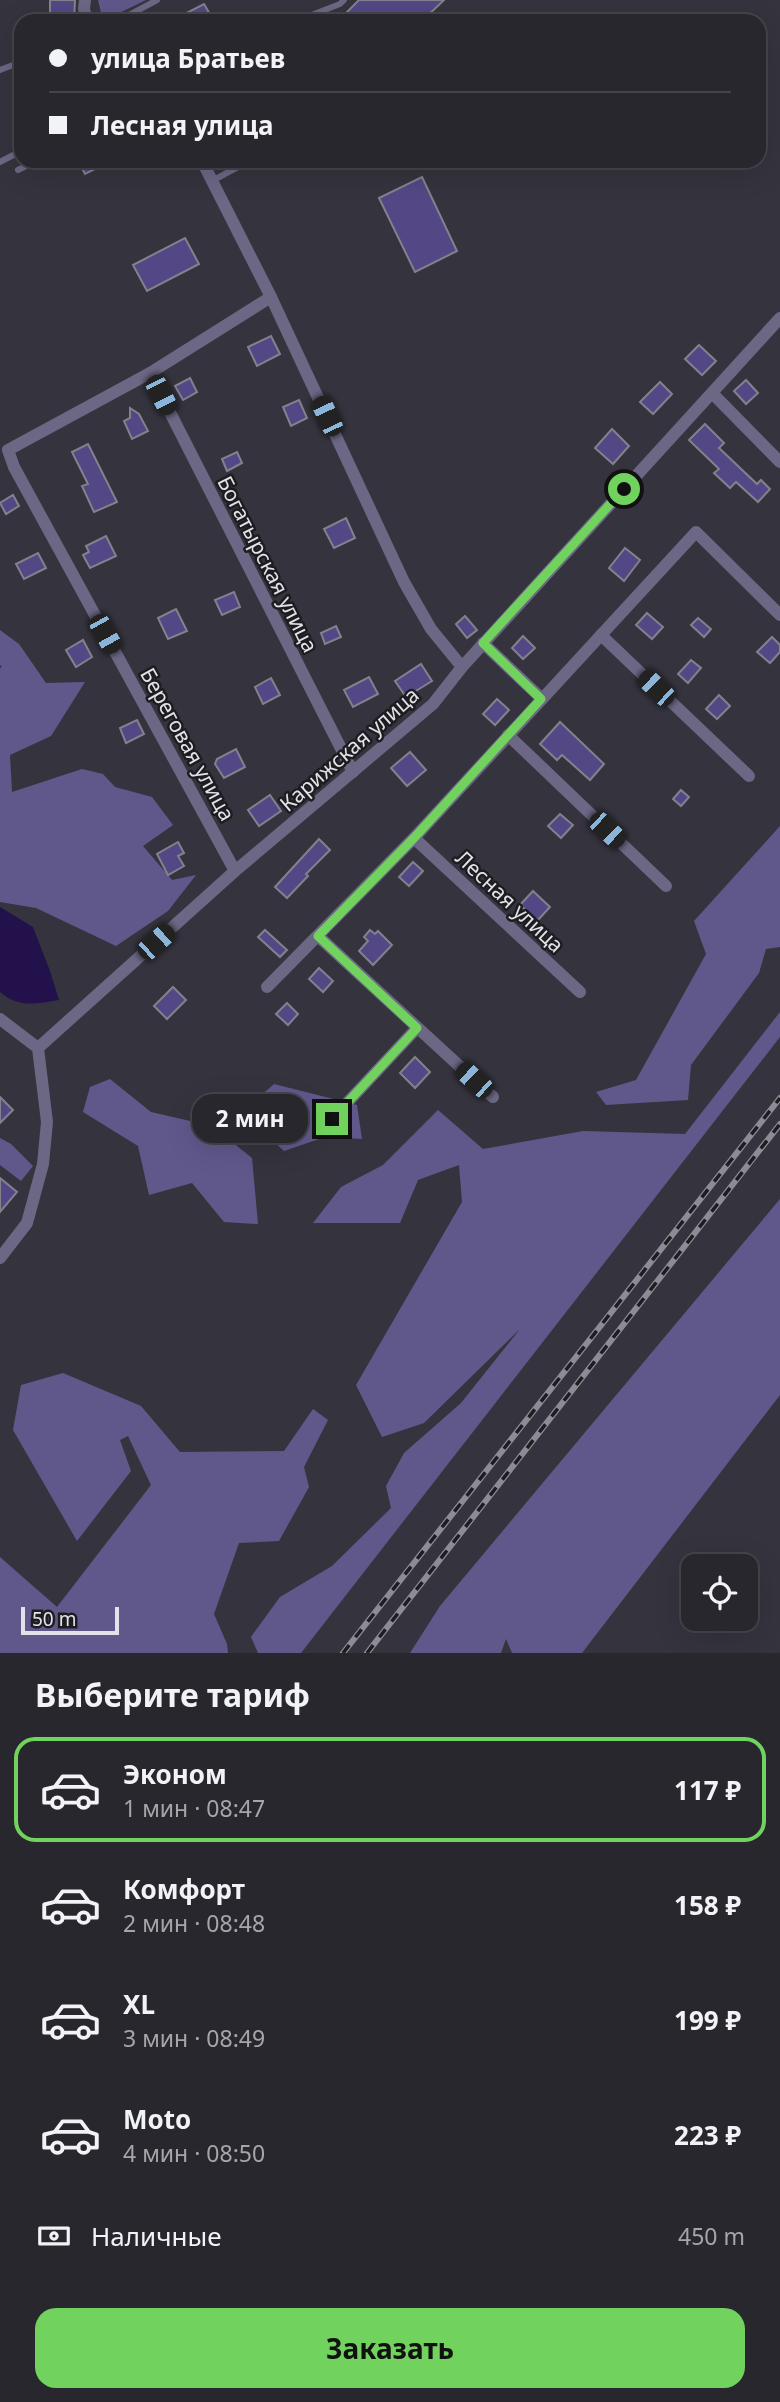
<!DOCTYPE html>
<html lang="ru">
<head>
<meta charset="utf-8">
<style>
	body { margin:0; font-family:"Noto Sans",sans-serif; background:#302f36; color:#f1f3f6; height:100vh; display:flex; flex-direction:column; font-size:26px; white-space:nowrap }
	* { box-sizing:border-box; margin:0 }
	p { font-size:23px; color:#a5a5aa }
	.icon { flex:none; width:38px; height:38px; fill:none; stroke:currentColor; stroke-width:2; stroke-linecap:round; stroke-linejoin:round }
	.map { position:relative; height:1653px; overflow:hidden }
	.drawer { display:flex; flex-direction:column; background:#28272e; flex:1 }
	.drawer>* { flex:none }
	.guide { position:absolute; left:14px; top:14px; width:752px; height:154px; border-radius:21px; box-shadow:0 7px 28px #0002,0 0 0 2px #44444a; display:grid; align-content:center; height:154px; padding:0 35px; background:#28272e }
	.controls { position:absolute; left:681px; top:1554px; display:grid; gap:14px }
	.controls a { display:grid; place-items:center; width:77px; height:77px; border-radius:14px; background:#28272e; box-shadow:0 7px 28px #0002,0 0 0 2px #44444a; font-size:35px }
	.scale { position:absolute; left:21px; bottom:18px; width:98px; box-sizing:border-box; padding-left:7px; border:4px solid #e2e2e8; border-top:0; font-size:19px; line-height:24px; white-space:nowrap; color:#e2e2e8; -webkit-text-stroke:5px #1d1d21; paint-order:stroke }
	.end { position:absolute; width:32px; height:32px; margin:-16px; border:9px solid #71d35e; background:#111; box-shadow:0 0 0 4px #111 }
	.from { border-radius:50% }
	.bubble { position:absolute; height:49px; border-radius:21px; background:#28272e; box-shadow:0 7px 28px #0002,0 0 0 2px #44444a; font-size:23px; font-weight:700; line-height:49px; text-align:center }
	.car { position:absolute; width:21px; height:42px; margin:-21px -10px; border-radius:9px; box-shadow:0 0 5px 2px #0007; background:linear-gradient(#222 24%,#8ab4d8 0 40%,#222 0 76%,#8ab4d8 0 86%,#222 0) }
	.guide b { display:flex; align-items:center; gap:24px; height:66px; font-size:26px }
	.guide b+b { border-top:2px solid #44444a }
	.guide i { width:18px; height:18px; background:#f1f3f6 }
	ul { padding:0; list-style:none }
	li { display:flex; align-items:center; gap:21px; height:105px; margin:0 14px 10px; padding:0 21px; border:4px solid transparent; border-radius:21px }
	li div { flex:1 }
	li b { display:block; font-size:26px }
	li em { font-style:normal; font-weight:700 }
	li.on { border-color:#71d35e }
	li>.icon { width:63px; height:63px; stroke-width:1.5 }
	h2 { padding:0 35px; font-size:32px; line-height:84px }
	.pay { display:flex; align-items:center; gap:18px; height:77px; padding:0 35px; font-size:26px }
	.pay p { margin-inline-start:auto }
	.button { display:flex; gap:14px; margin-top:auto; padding:14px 35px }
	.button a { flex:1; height:80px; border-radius:21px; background:#71d35e; color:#111; font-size:28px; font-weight:700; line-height:80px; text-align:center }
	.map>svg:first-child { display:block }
</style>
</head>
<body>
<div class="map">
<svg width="780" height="1653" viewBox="0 0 780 1653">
	<rect width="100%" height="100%" fill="#35343e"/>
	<!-- green -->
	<g fill="#60588b">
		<polygon points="98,0 146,0 103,21"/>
		<polygon points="0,630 19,644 46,683 85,682 51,736 10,755 12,792 82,769 103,774 115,787 152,797 173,825 143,846 172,880 196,875 168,911 116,946 36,908 0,902 0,668 2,667 0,665"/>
		<polygon points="780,826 780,947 766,949 759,973 691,1065 688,1100 606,1105 596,1092 636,1080 706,954 694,921"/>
		<polygon points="780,1012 780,1037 301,1653 258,1653 251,1637 280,1597 332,1566 391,1508 386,1486 404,1453 461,1403 520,1329 424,1423 382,1437 356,1385 462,1202 459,1165 418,1180 400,1223 313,1223 341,1187 383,1165 438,1110 483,1149 583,1131 685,1134"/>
		<polygon points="110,1079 151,1112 212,1126 252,1158 258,1224 224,1222 192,1183 149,1195 138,1146 83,1112 90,1087"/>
		<polygon points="274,1084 357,1105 362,1139 325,1137 284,1151 242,1112"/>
		<polygon points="0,1138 11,1144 33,1166 21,1181 0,1165"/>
		<polygon points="780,1199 780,1395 582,1653 512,1653 506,1639 501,1653 410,1653 440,1606"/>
		<polygon points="63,1373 141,1406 180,1452 284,1451 313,1409 328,1420 304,1467 309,1487 279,1541 239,1543 214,1614 227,1644 228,1653 0,1653 0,1557 57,1607 151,1485 128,1436 120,1440 131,1471 77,1541 13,1430 21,1385"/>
	</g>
	<!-- water -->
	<path fill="#22114b" d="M0,907l33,20 17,44 9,29c-23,4 -41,8 -59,-8z"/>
	<!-- building -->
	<g fill="#534785" stroke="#82818c" stroke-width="2">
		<polygon points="50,0 75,0 74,21 50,21"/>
		<polygon points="359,0 444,0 422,21 338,21"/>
		<polygon points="204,4 214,21 171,21"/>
		<polygon points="78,161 111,161 85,174"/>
		<polygon points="422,177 457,251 415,272 379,198"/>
		<polygon points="185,238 199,264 147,291 133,265"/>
		<polygon points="271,336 280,354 257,366 248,347"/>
		<polygon points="699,345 716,361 702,375 685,359"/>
		<polygon points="190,378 197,392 183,400 175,386"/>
		<polygon points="746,380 758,393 746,404 734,391"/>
		<polygon points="660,382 672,394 653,414 640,402"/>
		<polygon points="299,400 307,418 291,426 283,407"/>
		<polygon points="130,408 139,414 148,431 132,439 124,421 130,418"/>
		<polygon points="705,424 724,443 719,448 757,484 761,480 770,489 758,502 736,482 730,488 714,473 719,469 689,440"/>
		<polygon points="612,429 629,446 613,464 595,448"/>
		<polygon points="88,444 117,502 94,512 82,486 88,484 72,452"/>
		<polygon points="237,452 242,463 227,471 222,459"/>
		<polygon points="13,495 19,506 6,514 0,503"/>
		<polygon points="346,518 355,538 334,548 324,529"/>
		<polygon points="106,536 116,556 90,568 83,555 89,552 86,546"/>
		<polygon points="625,548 640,560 624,581 609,568"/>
		<polygon points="38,553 46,568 24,579 16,564"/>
		<polygon points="234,592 240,607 222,615 215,600"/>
		<polygon points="176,609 187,631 168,639 158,618"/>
		<polygon points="647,613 663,627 652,639 636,625"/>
		<polygon points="465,616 477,630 467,638 456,624"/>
		<polygon points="698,618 711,629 704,637 691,625"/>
		<polygon points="336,626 341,637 325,644 321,633"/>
		<polygon points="523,636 535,648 523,659 512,648"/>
		<polygon points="772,637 780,645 780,652 770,663 757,652"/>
		<polygon points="83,640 92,657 76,667 66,650"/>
		<polygon points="691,660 701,668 688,683 678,674"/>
		<polygon points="421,664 432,681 406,697 395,681"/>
		<polygon points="369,677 378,694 353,707 344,690"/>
		<polygon points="271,678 280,695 263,704 255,687"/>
		<polygon points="719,695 730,706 717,719 706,709"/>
		<polygon points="497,699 509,710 495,725 483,714"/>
		<polygon points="137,720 144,734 126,743 120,728"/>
		<polygon points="560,722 604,764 590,780 562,755 557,760 540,744"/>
		<polygon points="236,749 245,767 224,778 215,764 217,759"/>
		<polygon points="410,752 426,770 407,786 391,768"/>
		<polygon points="681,790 689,797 681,806 673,799"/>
		<polygon points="270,795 281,811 259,826 248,810"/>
		<polygon points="560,814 573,825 561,838 548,826"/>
		<polygon points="319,839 330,850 306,874 308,876 287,898 275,887"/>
		<polygon points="178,842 184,853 178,856 184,866 168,875 157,854"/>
		<polygon points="413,862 423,871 409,886 399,877"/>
		<polygon points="533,891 550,907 537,921 520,905"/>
		<polygon points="265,930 287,950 280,957 258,937"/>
		<polygon points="370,930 375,934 378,931 392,945 373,965 359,951 368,941 364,937"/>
		<polygon points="319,968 333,981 323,992 309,979"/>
		<polygon points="173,987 186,1000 167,1019 154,1006"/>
		<polygon points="287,1003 298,1014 288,1025 276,1014"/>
		<polygon points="415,1057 430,1072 415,1088 400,1073"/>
		<polygon points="0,1097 13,1110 0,1123"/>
		<polygon points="0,1178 17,1192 0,1212"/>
	</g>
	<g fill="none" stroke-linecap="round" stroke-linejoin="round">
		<!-- service -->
		<g stroke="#6b6784" stroke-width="6">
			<polyline points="118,21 157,0"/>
			<polyline points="296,21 340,4 344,0"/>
			<polyline points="0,70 21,62"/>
			<polyline points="0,162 21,151"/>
			<polyline points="18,170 36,161"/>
			<polyline points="212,181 249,161"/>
		</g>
		<!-- minor -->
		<g stroke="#6b6784" stroke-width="12">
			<polyline points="85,0 84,9 87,21"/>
			<polyline points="150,373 353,772"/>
			<polyline points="712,393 780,462"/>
			<polyline points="601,635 749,776"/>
			<polyline points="483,643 542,699"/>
			<polyline points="462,667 780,318"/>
			<polyline points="508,735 666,886"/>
			<polyline points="414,838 580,992"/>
			<polyline points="235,871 14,467 8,450 150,373 271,297"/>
			<polyline points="318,936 493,1097"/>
			<polyline points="267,987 414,838 696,532 780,615"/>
			<polyline points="0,1019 38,1048 47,1122 43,1164 27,1223 0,1258"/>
			<polyline points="38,1048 235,871 433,704 462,667 431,629 404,582 271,297 202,161"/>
			<polyline points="332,1119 417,1028"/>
		</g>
		<defs>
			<g id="rail">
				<polyline points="343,1653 780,1098"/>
				<polyline points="367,1653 780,1124"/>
			</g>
		</defs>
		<!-- rail casing -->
		<use href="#rail" stroke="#8c8c94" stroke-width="6"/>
		<!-- rail -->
		<use href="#rail" stroke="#1d1d21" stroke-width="3.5" stroke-dasharray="10" stroke-linecap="butt"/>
	</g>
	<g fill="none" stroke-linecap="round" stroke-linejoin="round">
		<!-- route -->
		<polyline stroke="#71d35e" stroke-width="9" points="332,1119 417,1028 318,936 414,838 541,699 483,643 624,489"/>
	</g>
	<g text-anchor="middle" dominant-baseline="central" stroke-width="5" stroke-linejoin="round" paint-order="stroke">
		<!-- street labels -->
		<g font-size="21" fill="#e2e2e8" stroke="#1d1d21">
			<text transform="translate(268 564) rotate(63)">Богатырская улица</text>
			<text transform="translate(188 744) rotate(61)">Береговая улица</text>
			<text transform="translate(349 749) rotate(-41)">Карижская улица</text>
			<text transform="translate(510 901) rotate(43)">Лесная улица</text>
		</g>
	</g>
</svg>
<div class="controls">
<a><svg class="icon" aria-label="locate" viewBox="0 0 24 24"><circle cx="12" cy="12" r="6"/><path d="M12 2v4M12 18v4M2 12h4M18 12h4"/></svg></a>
</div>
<div class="scale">50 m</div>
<i class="end from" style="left:624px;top:489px"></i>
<i class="end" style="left:332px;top:1119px"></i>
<div class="bubble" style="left:192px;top:1094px;width:116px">2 мин</div>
<i class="car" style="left:161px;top:395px;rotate:153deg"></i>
<i class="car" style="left:327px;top:416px;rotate:335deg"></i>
<i class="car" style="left:105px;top:634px;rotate:151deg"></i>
<i class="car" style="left:656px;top:688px;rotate:314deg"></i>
<i class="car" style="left:607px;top:830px;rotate:134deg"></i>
<i class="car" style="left:156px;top:942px;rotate:48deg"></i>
<i class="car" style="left:474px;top:1080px;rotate:313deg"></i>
<div class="guide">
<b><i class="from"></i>улица Братьев</b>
<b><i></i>Лесная улица</b>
</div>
</div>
<section class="drawer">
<h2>Выберите тариф</h2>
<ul>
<li class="on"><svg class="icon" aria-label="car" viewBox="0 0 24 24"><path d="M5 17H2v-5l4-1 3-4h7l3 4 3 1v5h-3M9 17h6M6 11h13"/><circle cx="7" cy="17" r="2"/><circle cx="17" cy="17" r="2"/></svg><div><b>Эконом</b><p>1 мин · 08:47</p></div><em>117 ₽</em></li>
<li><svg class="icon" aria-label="car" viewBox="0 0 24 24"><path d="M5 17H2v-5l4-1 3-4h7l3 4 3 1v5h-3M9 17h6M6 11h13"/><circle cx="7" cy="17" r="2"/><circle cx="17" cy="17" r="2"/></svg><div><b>Комфорт</b><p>2 мин · 08:48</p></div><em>158 ₽</em></li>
<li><svg class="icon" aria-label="car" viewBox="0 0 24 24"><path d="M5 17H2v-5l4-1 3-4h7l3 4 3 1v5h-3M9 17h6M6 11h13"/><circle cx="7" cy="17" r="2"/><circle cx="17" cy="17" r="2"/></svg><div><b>XL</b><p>3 мин · 08:49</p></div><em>199 ₽</em></li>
<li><svg class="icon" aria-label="car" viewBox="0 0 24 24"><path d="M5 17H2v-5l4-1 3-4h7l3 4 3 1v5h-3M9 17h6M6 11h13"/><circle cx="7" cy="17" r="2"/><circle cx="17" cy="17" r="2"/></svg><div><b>Moto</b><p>4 мин · 08:50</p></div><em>223 ₽</em></li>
</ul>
<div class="pay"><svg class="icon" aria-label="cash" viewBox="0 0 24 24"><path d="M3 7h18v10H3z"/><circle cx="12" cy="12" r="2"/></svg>Наличные<p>450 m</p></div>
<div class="button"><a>Заказать</a></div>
</section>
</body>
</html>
